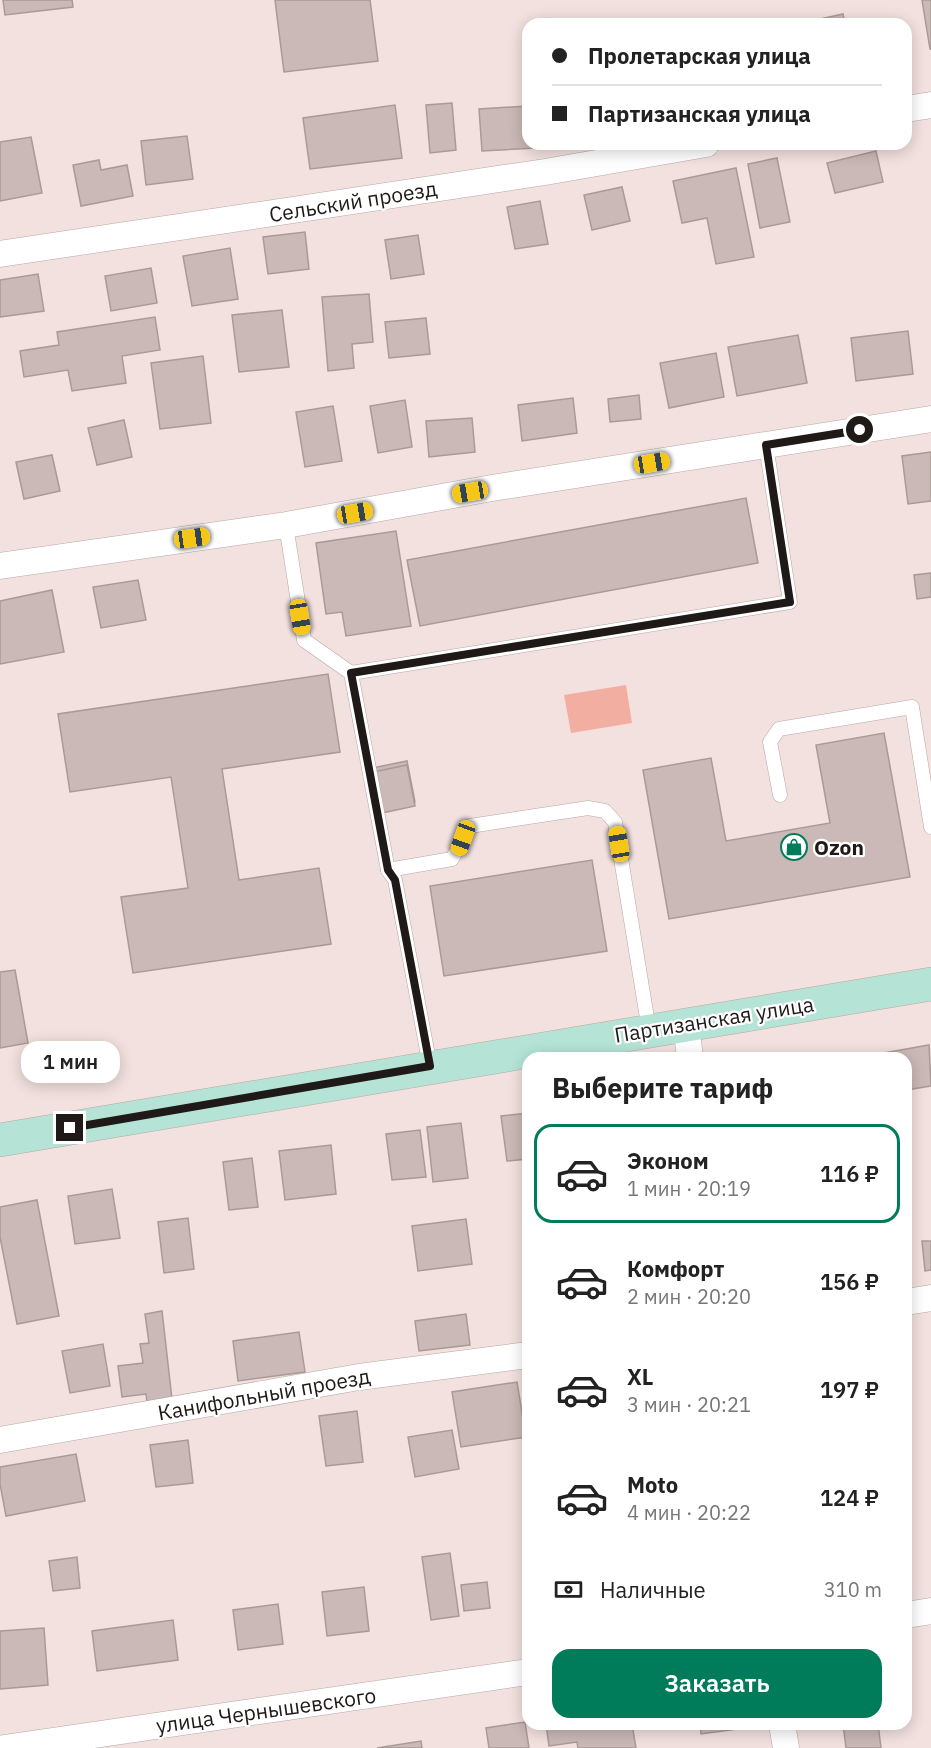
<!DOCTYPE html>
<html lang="ru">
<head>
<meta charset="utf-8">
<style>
	body { margin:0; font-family:"IBM Plex Sans",sans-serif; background:#f6f6f6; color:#222; height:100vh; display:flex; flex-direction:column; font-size:22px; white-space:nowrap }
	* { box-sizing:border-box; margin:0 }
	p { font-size:20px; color:#767676 }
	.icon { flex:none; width:33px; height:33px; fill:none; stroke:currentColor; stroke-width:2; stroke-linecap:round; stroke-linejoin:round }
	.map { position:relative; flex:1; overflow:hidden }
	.panel { position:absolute; left:522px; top:1052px; width:390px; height:678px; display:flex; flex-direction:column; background:#fff; border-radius:18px; box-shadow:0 3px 15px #0003 }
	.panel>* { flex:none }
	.hud { position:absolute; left:522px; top:18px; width:390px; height:132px; border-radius:18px; box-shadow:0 3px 15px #0003; display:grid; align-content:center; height:132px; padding:0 30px; background:#fff }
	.end { position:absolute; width:27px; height:27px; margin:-14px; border:8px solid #1f1918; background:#fff; box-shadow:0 0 0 3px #fff }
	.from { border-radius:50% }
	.bubble { position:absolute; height:42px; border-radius:18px; background:#fff; box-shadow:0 3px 15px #0003; font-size:20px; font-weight:600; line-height:42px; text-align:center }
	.car { position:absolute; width:18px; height:36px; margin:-18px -9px; border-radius:8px; box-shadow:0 0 4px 2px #0007; background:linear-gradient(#f5c518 24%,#345 0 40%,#f5c518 0 76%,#345 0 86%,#f5c518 0) }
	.hud b { display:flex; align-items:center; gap:21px; height:57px; font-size:22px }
	.hud b+b { border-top:2px solid #e0e0e0 }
	.hud i { width:15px; height:15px; background:#222 }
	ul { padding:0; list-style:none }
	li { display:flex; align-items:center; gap:18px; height:99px; margin:0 12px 9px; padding:0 18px; border:3px solid transparent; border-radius:18px }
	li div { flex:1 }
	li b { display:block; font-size:22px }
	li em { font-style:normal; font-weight:600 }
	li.active { border-color:#007c5b }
	li>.icon { width:54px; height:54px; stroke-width:1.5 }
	h2 { padding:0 30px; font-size:27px; line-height:72px }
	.pay { display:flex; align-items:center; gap:15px; height:66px; padding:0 30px; font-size:22px }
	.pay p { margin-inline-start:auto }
	.button { display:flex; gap:12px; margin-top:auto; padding:12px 30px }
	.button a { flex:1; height:69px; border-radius:18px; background:#007c5b; color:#fff; font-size:24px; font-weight:600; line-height:69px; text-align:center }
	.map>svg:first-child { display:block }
</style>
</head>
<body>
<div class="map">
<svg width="931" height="1748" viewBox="0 0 931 1748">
	<rect width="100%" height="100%" fill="#f2e1de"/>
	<!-- green -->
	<polygon fill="#f3aea2" points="626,685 632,723 571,733 564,695"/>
	<!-- building -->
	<g fill="#cab9b6" stroke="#aa9a97" stroke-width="1.5">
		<polygon points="3,0 72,0 73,7 5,15"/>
		<polygon points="275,0 370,0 378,61 284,72"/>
		<polygon points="922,0 931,0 931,49 930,49"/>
		<polygon points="843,14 845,24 798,24"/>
		<polygon points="452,103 456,150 430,153 426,105"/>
		<polygon points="395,105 402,158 310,169 303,118"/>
		<polygon points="528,106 528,144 554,144 554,147 482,151 479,109"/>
		<polygon points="187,136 193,179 146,185 141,141"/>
		<polygon points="31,137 42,193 0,201 0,142"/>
		<polygon points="876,151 883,182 835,193 827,163"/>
		<polygon points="777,158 790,222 760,228 748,164"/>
		<polygon points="99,160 101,170 127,165 133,196 81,206 73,165"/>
		<polygon points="736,168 754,257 716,264 707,218 682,223 673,181"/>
		<polygon points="622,187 630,221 592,230 584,195"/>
		<polygon points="540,201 548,244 515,249 507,207"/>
		<polygon points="305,232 309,269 268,274 263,237"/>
		<polygon points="418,235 424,274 391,279 385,240"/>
		<polygon points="230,248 238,299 192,306 183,256"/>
		<polygon points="151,268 157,303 111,311 105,276"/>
		<polygon points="38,274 44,311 0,317 0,280"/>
		<polygon points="369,294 373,342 352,344 354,368 328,371 322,297"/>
		<polygon points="282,310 289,367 239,372 232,315"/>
		<polygon points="155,317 160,350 122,356 126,383 72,391 68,370 24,377 20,351 59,345 57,332"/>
		<polygon points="426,318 430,354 389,358 385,322"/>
		<polygon points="908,331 913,374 856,381 851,338"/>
		<polygon points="798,335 807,383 737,396 728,347"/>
		<polygon points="716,353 724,397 669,408 660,363"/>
		<polygon points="203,356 211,423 160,429 151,363"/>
		<polygon points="639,395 641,419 610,422 608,399"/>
		<polygon points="573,398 577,433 522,441 518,405"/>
		<polygon points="405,400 412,447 378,453 370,406"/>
		<polygon points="333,406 342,461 305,467 296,412"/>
		<polygon points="472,418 475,452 429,457 426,421"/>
		<polygon points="124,420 132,457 97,465 88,428"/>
		<polygon points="931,452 931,501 908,504 902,456"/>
		<polygon points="52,455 60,491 24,499 16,462"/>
		<polygon points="746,498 758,563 420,626 407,560"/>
		<polygon points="396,531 411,626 346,636 342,612 326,614 316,543"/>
		<polygon points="931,573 931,597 917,599 914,575"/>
		<polygon points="138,580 146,620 101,628 93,587"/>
		<polygon points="52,590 64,652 0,664 0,601"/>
		<polygon points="328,674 340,752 222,769 239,880 319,868 331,944 133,973 121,897 188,888 171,777 70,792 58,714"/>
		<polygon points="884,733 910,877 669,919 643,770 711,758 726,841 830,823 816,745"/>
		<polygon points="407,761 415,802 380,809 372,768"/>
		<polygon points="407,765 415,806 382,813 373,772"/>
		<polygon points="592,860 607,951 444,976 430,886"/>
		<polygon points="15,970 28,1043 0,1048 0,972"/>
		<polygon points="929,1045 931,1086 906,1090 906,1058 873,1058 872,1055"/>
		<polygon points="528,1113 528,1159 507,1161 501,1116"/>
		<polygon points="461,1123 468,1178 433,1182 427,1127"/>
		<polygon points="420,1130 426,1177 392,1180 386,1134"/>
		<polygon points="331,1145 336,1194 285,1200 279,1151"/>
		<polygon points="252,1158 258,1207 229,1210 223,1162"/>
		<polygon points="112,1189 120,1238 75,1244 68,1196"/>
		<polygon points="37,1200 59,1316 17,1324 0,1237 0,1207"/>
		<polygon points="188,1218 194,1269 164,1273 158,1222"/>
		<polygon points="466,1219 472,1264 418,1271 412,1226"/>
		<polygon points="922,1241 931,1241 931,1270 925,1271"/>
		<polygon points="162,1311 172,1399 147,1402 146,1394 122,1397 118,1366 143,1363 140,1344 149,1343 145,1314"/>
		<polygon points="466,1314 470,1345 419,1351 415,1321"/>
		<polygon points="299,1332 305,1372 238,1381 233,1341"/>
		<polygon points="103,1344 110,1386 70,1393 62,1351"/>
		<polygon points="517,1382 526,1437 461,1447 452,1392"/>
		<polygon points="357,1411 363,1462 326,1466 319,1416"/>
		<polygon points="452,1430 459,1469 415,1477 408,1437"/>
		<polygon points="188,1440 193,1483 156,1487 150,1445"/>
		<polygon points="76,1454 85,1501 6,1516 0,1484 0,1467"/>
		<polygon points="450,1553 459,1616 431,1620 422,1557"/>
		<polygon points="77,1557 80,1588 53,1591 49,1561"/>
		<polygon points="487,1582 490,1608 464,1611 461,1585"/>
		<polygon points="364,1587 369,1631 327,1636 322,1592"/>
		<polygon points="278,1604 283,1644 238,1650 233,1610"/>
		<polygon points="173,1620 178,1660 97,1671 92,1631"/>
		<polygon points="44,1628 48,1685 0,1689 0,1631"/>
		<polygon points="525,1722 529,1748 489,1748 486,1728"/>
		<polygon points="546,1724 632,1724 636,1748 578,1748 577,1742 549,1746"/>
		<polygon points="700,1724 737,1724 737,1729 701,1734"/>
		<polygon points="843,1724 878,1724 881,1748 846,1748"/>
		<polygon points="421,1741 422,1748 377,1748"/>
	</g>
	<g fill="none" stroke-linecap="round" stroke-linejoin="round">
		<defs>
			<g id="service">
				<polyline points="286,525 304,640 351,673 388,870 395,880 430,1066"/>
				<polyline points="351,673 790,602 766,445"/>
				<polyline points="780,795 770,742 779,729 912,707 931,827"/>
				<polyline points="388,870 452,859 470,826 588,808 605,811 615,822 649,1030"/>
			</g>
			<g id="minor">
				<polyline points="906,109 931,105"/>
				<polyline points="0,254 545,172 706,144"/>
				<polyline points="0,566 286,525 492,488 931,419"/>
				<polyline points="686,1024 690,1058"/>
				<polyline points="906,1302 931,1298"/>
				<polyline points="0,1440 359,1377 528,1355"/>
				<polyline points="906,1615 931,1611"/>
				<polyline points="782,1724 786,1748"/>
				<polyline points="4,1748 528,1672"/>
			</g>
			<polyline id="secondary" points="0,1140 931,984"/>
		</defs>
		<!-- service casing -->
		<use href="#service" stroke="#b7a7a4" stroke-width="15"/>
		<!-- minor casing -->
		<use href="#minor" stroke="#b7a7a4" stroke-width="27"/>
		<!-- secondary casing -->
		<use href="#secondary" stroke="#b7a7a4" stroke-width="34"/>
		<!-- service -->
		<use href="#service" stroke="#fff" stroke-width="14"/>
		<!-- minor -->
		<use href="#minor" stroke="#fff" stroke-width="26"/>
		<!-- secondary -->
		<use href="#secondary" stroke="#b5e4d7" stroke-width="33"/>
	</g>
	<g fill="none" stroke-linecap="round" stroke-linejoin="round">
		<!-- route -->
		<polyline stroke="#1f1918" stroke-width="8" points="70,1128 430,1066 395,880 388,870 351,673 790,602 766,445 860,430"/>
	</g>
	<!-- icons -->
	<defs>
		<symbol id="shop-ring" viewBox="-11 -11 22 22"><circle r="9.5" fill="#fff" stroke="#007c5b" stroke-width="1.5"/><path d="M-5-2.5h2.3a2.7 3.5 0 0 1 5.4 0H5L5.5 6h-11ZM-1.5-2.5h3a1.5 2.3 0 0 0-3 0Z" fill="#007c5b"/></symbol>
	</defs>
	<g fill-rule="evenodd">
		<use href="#shop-ring" x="779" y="832" width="30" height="30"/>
	</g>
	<g text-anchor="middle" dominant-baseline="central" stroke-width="4.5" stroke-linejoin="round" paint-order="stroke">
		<!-- street labels -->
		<g font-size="21" fill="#1f1918" stroke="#fff">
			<text transform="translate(353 201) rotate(-9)">Сельский проезд</text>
			<text transform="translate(714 1019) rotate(-9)">Партизанская улица</text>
			<text transform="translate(264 1394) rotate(-10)">Канифольный проезд</text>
			<text transform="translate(266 1710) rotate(-8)">улица Чернышевского</text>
		</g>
		<!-- poi labels -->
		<g font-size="21" font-weight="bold" fill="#1f1918" stroke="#fff" text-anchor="start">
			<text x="814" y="847">Ozon</text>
		</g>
	</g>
</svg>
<i class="end from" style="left:860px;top:430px"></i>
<i class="end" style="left:70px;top:1128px"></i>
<div class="bubble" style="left:21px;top:1041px;width:99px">1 мин</div>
<i class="car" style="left:652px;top:463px;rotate:81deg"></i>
<i class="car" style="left:470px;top:492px;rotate:260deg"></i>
<i class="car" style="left:355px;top:513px;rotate:80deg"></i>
<i class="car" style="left:192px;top:538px;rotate:82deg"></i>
<i class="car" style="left:300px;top:617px;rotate:171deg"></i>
<i class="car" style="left:463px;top:838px;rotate:200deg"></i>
<i class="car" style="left:619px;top:844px;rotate:351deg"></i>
<div class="hud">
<b><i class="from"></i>Пролетарская улица</b>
<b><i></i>Партизанская улица</b>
</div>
<section class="panel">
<h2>Выберите тариф</h2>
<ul>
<li class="active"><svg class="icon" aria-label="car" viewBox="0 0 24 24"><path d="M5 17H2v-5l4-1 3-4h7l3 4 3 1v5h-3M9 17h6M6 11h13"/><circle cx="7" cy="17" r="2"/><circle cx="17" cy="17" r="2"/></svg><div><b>Эконом</b><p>1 мин · 20:19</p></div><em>116 ₽</em></li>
<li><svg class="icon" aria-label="car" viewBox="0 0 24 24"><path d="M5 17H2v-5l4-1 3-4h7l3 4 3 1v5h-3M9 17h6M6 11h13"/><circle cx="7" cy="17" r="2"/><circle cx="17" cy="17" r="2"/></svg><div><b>Комфорт</b><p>2 мин · 20:20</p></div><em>156 ₽</em></li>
<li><svg class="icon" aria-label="car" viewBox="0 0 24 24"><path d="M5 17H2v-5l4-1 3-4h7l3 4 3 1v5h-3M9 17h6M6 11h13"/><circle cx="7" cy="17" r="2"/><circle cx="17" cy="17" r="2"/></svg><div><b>XL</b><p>3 мин · 20:21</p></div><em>197 ₽</em></li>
<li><svg class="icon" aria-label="car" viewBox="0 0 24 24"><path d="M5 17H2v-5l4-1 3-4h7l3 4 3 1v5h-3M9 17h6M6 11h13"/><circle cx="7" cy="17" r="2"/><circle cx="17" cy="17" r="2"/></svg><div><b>Moto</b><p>4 мин · 20:22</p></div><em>124 ₽</em></li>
</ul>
<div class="pay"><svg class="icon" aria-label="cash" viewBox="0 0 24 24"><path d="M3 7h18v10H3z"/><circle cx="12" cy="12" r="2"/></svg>Наличные<p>310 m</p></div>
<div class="button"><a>Заказать</a></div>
</section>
</div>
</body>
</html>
